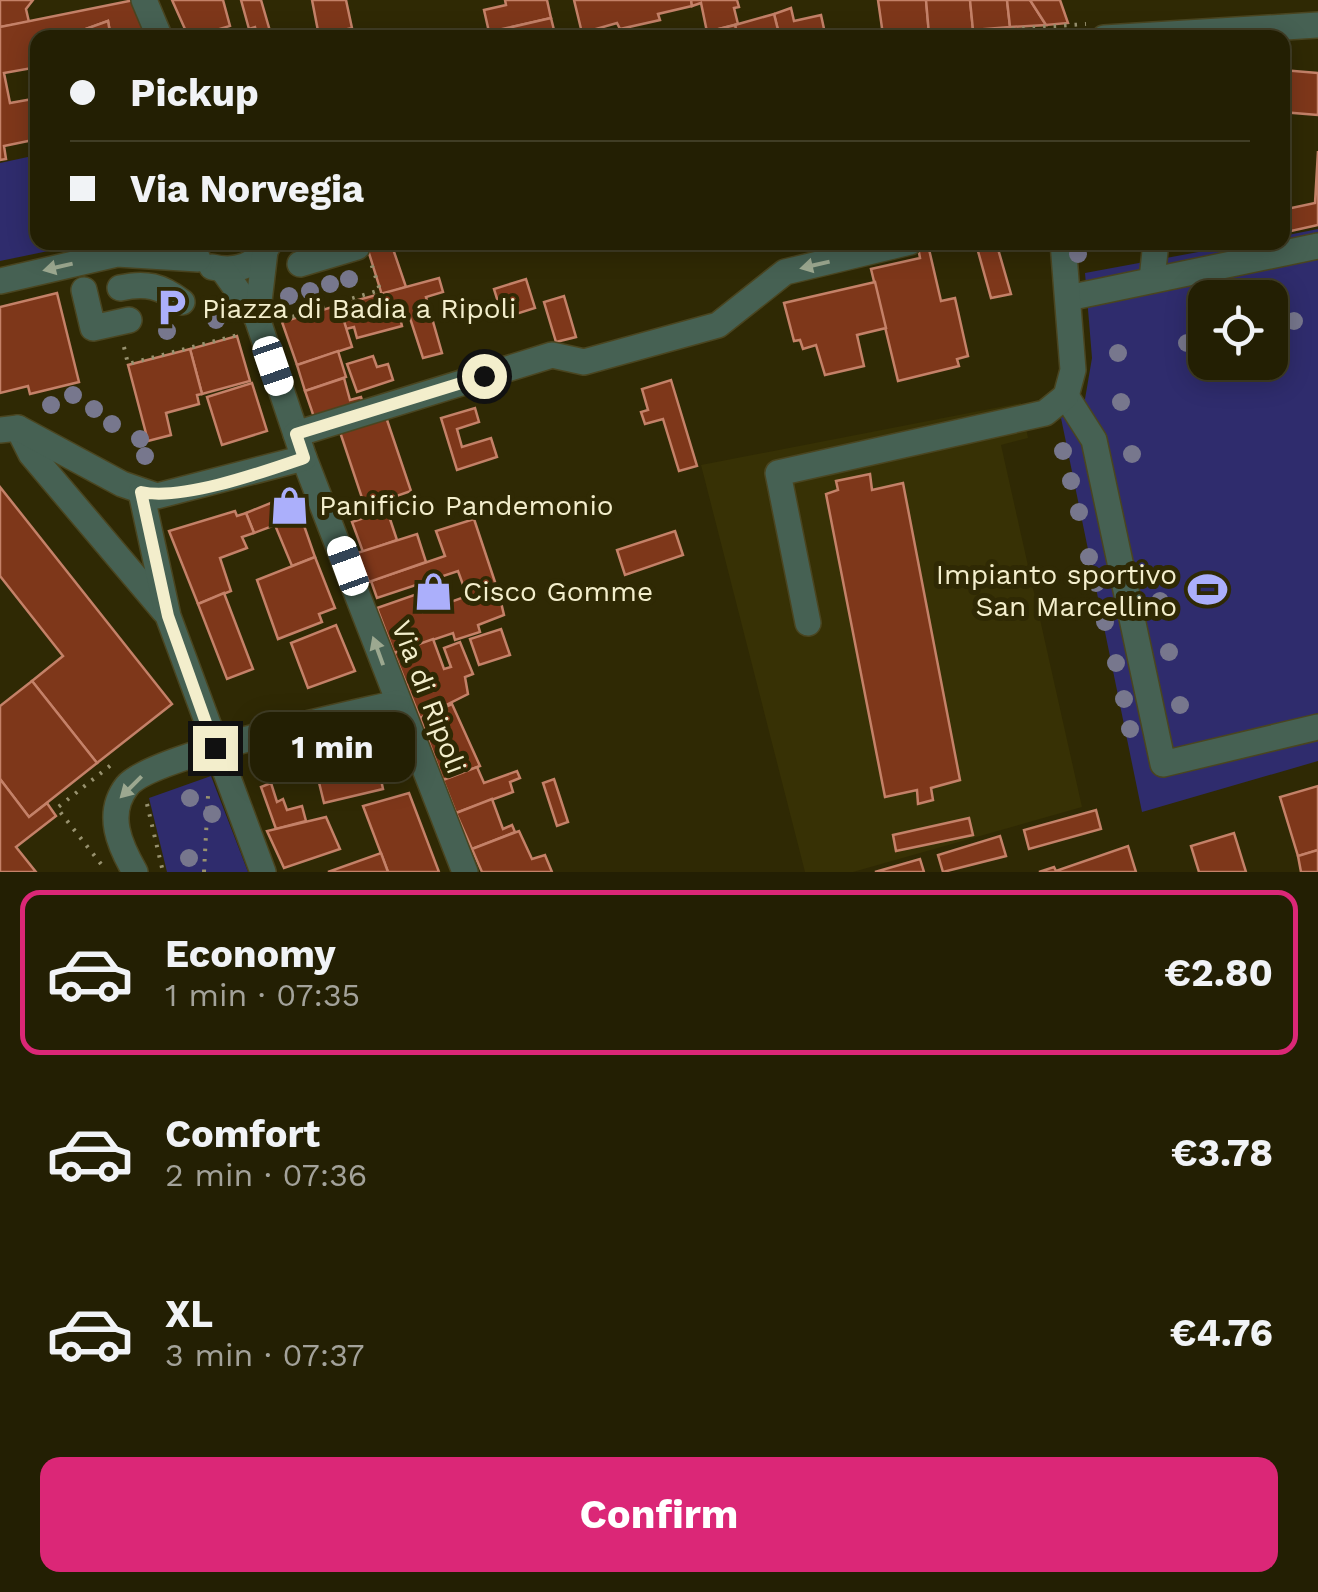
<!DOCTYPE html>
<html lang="en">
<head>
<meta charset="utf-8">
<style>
	body { margin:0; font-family:"Work Sans",sans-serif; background:#2f2c12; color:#f1f3f6; height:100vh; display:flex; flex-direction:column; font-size:38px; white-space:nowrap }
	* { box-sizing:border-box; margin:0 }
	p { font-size:32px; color:#a3a29a }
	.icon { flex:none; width:55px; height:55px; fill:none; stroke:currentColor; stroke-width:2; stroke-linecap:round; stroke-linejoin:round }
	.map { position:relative; height:872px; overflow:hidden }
	.panel { display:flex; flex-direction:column; background:#231f03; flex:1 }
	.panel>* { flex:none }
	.guide { position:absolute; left:30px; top:30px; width:1260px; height:220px; border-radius:20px; box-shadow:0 5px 25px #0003,0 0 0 2px #403d25; display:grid; align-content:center; height:220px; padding:0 40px; background:#231f03 }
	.fabs { position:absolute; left:1188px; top:280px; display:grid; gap:20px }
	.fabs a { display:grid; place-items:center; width:100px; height:100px; border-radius:20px; background:#231f03; box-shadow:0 5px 25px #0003,0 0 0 2px #403d25; font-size:50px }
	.end { position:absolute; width:45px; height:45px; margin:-22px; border:12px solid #f3eecc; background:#111; box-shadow:0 0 0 5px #111 }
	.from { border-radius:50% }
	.bubble { position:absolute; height:70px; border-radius:20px; background:#231f03; box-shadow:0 5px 25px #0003,0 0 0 2px #403d25; font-size:32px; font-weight:700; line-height:70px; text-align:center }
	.car { position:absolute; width:30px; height:60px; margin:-30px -15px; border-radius:12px; box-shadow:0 0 8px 2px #0007; background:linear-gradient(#fff 24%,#345 0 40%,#fff 0 76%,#345 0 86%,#fff 0) }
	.guide b { display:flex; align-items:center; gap:35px; height:95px; font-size:38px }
	.guide b+b { border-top:2px solid #403d25 }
	.guide i { width:25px; height:25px; background:#f1f3f6 }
	ul { padding:18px 0 0; list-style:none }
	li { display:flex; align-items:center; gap:30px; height:165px; margin:0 20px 15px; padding:0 20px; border:5px solid transparent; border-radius:20px }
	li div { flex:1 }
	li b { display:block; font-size:38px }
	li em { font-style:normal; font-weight:700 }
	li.active { border-color:#db2777 }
	li>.icon { width:90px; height:90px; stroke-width:1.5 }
	.primary-button { display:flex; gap:20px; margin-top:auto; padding:20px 40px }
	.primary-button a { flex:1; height:115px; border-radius:20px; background:#db2777; color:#fff; font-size:40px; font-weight:700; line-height:115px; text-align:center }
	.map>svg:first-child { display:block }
</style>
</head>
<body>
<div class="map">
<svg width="1318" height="872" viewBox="0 0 1318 872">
	<rect width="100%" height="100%" fill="#2f2904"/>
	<!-- built -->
	<polygon fill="#373105" points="1021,403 1028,438 1001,445 1082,807 853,872 805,872 701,465"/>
	<!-- green -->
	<g fill="#2f2c6d" fill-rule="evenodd">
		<polygon points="37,155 38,242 87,243 0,261 0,163"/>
		<path d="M1318,229v532l-176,51 -81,-394 24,-19 7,-41 -7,-85 162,-30 35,-1 1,-6zM1205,298h65v64h-65z"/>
		<polygon points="211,776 248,872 167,872 149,798"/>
	</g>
	<!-- building -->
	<g fill="#7e371a" stroke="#c48168" stroke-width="2.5">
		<polygon points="0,0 33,0 26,9 29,22 0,27"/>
		<polygon points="134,0 146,38 128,38 126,32 111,38 108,21 80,31 81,38 38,38 38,67 4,73 10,103 38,98 38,139 4,146 6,159 0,160 0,27"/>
		<polygon points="172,0 223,0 230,26 189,38"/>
		<polygon points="241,0 261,0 272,38 258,38 255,27 249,29"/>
		<polygon points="312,0 346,0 352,28 319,36"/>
		<polygon points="505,0 547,0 551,18 489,32 484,10 506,5"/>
		<polygon points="574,0 691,0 692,6 658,14 660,20 620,29 617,23 582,33"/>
		<polygon points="691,0 737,0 739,7 734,8 738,24 707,32 701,3 692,6"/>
		<polygon points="878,0 926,0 929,34 883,35"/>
		<polygon points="926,0 970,0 973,30 929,34"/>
		<polygon points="970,0 1007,0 1010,27 973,30"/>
		<polygon points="1007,0 1030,0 1046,25 1010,27"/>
		<polygon points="1030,0 1060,0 1068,23 1046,25"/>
		<polygon points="791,8 794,21 821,15 826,38 780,38 774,14"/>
		<polygon points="774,14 780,38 738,38 735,25"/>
		<polygon points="551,18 556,38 514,38 512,27"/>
		<polygon points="108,21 111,38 81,38 80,31"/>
		<polygon points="735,25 738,38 687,38 707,32"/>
		<polygon points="1282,70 1318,73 1318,115 1282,112"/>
		<polygon points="1318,151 1318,225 1282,233 1282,210 1315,203"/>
		<polygon points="996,242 1011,294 991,298 976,244"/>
		<polygon points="391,243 406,287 382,295 368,250"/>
		<polygon points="928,245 941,301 955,298 968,356 957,359 959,366 898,381 871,269 920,258 918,247"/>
		<polygon points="439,278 443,292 426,297 442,353 423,358 410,318 401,322 402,326 357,338 354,327 346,329 339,305"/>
		<polygon points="526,279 535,308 503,318 494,289"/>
		<polygon points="875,282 886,328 857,335 864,366 825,375 816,345 803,349 800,340 794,341 784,303"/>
		<polygon points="57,293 79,382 30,394 28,386 0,393 0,307"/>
		<polygon points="564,296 576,337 556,342 544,302"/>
		<polygon points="339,305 352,347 297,365 282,322"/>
		<polygon points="237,336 250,381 202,394 190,349"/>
		<polygon points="190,349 202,394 197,395 199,404 166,413 171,435 148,441 128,365"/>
		<polygon points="338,351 346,377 305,391 297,365"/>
		<polygon points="373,356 377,367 388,364 393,380 357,392 347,364"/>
		<polygon points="344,378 350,400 361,397 365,409 316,423 305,391"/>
		<polygon points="671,380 697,466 679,471 663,419 645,424 641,412 648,410 642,389"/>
		<polygon points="252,383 267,431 222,445 207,397"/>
		<polygon points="475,408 479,422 457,429 462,447 491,438 497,457 457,470 441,418"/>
		<polygon points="385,414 411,491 365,507 339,429"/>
		<polygon points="870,474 872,490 903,483 960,780 931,788 933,800 918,804 917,790 885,797 826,494 838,490 836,481"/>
		<polygon points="0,487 172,704 97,763 32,681 63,656 0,576"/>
		<polygon points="293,494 315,557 292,566 275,525 254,533 246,513"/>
		<polygon points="387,510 397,540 363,552 352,522"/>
		<polygon points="235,511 237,516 246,513 254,533 242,537 247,548 220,558 231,591 198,604 169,531"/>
		<polygon points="474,519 499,594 470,604 458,571 377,598 371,581 445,556 436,531"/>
		<polygon points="675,531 683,555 625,575 617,550"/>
		<polygon points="417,534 426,562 369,582 357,553"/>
		<polygon points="315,557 335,608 319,614 322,622 278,639 257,580"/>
		<polygon points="224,593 253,669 227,679 198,604"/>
		<polygon points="417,594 423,612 467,596 470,604 499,594 504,615 478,625 480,632 455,640 453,633 394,653 377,608"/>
		<polygon points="336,625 355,671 308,688 291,643"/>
		<polygon points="501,629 510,655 479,665 470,639"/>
		<polygon points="433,639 444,669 451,667 444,648 460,642 473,674 465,677 468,694 420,718 394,653"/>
		<polygon points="32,681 97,763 29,817 0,779 0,706"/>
		<polygon points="452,704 480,766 443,780 420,718"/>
		<polygon points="366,745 369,757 376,756 383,789 324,803 313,758"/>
		<polygon points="477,767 484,783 517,771 520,778 510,782 513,792 456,813 443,780"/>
		<polygon points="0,779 29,817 47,803 56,816 16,847 36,872 0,872"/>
		<polygon points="554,779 568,822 557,826 543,783"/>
		<polygon points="271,783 277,802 283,799 287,810 302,806 306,821 276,829 261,787"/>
		<polygon points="1318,786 1318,850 1298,856 1280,797"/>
		<polygon points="409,793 439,872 388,872 363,806"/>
		<polygon points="492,799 503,829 512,825 515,832 472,849 456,813"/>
		<polygon points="1096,810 1101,829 1029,849 1024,830"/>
		<polygon points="326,817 340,849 284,868 267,831"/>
		<polygon points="969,818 973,835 896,851 893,835"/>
		<polygon points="519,831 532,859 545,855 552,872 482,872 472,849"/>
		<polygon points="1234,833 1246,872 1199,872 1191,846"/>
		<polygon points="1000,836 1006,856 943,872 938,855"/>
		<polygon points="1128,846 1136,872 1039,872 1054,867 1056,871"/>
		<polygon points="1318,850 1318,872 1301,872 1298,856"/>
		<polygon points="381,853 388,872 328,872"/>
		<polygon points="920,859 924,872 875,872"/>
	</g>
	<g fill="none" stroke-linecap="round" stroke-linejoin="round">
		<defs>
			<g id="minor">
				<polyline points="144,0 160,38"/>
				<polyline points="1104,38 1318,25"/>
				<polyline points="300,264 357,247"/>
				<path d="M212,267c25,6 46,-2 58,-25"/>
				<polyline points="223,270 257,318 304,458 465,872"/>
				<polyline points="1152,279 1156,242"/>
				<polyline points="0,281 117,254 198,259"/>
				<path d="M120,288c26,-6 41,-2 62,14"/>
				<polyline points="84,290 93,328 129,320"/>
				<polyline points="1068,298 1318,246"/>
				<polyline points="257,318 265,251"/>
				<polyline points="1066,396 1094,440 1163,764 1318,727"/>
				<polyline points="18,428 31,454 164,611"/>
				<polyline points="0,430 18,428 122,484 157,496 304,458"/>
				<polyline points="296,434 552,355 584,362 718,325 785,272 910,242"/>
				<polyline points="141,492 168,616 263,872"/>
				<polyline points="808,623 778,473 1045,413 1066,396 1073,370 1063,242"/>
				<path d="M135,872c-15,-26 -30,-58 -8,-86 23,-30 224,-72 270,-83"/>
			</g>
		</defs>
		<!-- minor casing -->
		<use href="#minor" stroke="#4a4520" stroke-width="28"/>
		<!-- path -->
		<g stroke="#98926f" stroke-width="4" stroke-dasharray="2.5 8" stroke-linecap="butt">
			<polyline points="886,38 1086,24"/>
			<polyline points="282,320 380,290 371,263"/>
			<polyline points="124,347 128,364 238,335"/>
			<polyline points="147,804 163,872"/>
			<polyline points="101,864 57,808 111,765"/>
			<polyline points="204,872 208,796"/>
		</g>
		<!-- minor -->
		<use href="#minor" stroke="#466153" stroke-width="25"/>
	</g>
	<!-- trees -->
	<g fill="#77778d">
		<circle cx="1078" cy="254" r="9"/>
		<circle cx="349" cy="279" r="9"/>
		<circle cx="330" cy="284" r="9"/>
		<circle cx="310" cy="291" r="9"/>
		<circle cx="289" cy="296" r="9"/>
		<circle cx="216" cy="320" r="9"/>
		<circle cx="1294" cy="321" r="9"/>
		<circle cx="167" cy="331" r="9"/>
		<circle cx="1187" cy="343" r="9"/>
		<circle cx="1118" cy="353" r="9"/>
		<circle cx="73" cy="395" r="9"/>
		<circle cx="1121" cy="402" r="9"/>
		<circle cx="51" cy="405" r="9"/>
		<circle cx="94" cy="409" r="9"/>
		<circle cx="112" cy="424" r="9"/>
		<circle cx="140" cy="439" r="9"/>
		<circle cx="1063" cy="451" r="9"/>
		<circle cx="1132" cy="454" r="9"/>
		<circle cx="145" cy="456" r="9"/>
		<circle cx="1071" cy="481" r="9"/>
		<circle cx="1079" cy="512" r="9"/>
		<circle cx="1089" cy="557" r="9"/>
		<circle cx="1096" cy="583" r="9"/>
		<circle cx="1160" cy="601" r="9"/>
		<circle cx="1105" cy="622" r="9"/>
		<circle cx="1169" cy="652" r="9"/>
		<circle cx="1116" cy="663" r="9"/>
		<circle cx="1124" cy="699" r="9"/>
		<circle cx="1180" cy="705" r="9"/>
		<circle cx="1130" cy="729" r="9"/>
		<circle cx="190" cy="798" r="9"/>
		<circle cx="212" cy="814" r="9"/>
		<circle cx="189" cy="858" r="9"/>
	</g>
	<!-- one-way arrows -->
	<defs><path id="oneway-solid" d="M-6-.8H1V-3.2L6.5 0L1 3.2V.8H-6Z" transform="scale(2.5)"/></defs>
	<g fill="#9ca890">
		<use href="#oneway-solid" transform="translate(815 265) rotate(167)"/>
		<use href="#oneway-solid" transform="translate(58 267) rotate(167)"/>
		<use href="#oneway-solid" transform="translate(378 651) rotate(-110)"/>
		<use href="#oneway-solid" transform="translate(131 787) rotate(135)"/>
	</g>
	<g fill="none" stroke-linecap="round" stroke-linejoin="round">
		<!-- route -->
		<path stroke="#f3eecc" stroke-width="12" d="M215,748l-47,-132 -27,-124c41,9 122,-20 163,-34l-8,-24 188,-58"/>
	</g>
	<!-- icons -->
	<defs>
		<symbol id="parking-bare" viewBox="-9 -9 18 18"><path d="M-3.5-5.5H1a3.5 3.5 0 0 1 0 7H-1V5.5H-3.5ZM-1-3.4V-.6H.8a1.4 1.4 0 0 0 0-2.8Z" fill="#abaffb" stroke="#2f2904" stroke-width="2.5" paint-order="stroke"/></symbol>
		<symbol id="shop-bare" viewBox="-9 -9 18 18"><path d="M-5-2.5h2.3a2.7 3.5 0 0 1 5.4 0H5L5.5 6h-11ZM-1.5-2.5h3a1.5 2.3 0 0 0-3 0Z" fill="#abaffb" stroke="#2f2904" stroke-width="2.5" paint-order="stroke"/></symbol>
		<symbol id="stadium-bare" viewBox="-9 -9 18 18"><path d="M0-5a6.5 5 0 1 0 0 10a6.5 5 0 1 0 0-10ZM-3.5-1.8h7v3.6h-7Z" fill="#abaffb" stroke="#2f2904" stroke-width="2.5" paint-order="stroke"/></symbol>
	</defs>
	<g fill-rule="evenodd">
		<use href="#parking-bare" x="144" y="280" width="55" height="55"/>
		<use href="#shop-bare" x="262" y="478" width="55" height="55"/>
		<use href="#stadium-bare" x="1180" y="562" width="55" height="55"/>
		<use href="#shop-bare" x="406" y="564" width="55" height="55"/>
	</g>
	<g text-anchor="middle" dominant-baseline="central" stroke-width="10" stroke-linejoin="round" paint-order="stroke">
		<!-- poi labels -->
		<g font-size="28" fill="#f3eecc" stroke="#2f2904" text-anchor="start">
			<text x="202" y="308">Piazza di Badia a Ripoli</text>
			<text x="319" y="505">Panificio Pandemonio</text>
			<text x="1177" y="574" text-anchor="end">Impianto sportivo<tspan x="1177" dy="32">San Marcellino</tspan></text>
			<text x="463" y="591">Cisco Gomme</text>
		</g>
		<!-- street labels -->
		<g font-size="28" fill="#f3eecc" stroke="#2f2904">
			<text transform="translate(429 697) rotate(69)">Via di Ripoli</text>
		</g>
	</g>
</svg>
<div class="fabs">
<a><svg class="icon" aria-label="locate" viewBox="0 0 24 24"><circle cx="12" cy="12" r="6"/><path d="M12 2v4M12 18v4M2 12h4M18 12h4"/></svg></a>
</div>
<i class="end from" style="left:484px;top:376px"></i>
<i class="end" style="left:215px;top:748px"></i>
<div class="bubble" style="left:250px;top:712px;width:165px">1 min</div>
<i class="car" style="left:273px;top:366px;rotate:161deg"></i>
<i class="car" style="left:348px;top:566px;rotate:340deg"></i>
<div class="guide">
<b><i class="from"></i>Pickup</b>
<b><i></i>Via Norvegia</b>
</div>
</div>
<section class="panel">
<ul>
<li class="active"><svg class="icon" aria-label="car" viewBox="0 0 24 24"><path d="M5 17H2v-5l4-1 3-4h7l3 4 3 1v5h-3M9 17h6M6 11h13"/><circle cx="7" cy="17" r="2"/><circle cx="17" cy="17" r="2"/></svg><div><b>Economy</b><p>1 min · 07:35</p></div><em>€2.80</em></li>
<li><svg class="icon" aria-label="car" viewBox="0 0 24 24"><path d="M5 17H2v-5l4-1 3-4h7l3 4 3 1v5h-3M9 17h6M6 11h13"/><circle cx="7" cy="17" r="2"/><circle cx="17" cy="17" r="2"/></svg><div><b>Comfort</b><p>2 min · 07:36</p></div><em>€3.78</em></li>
<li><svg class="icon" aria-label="car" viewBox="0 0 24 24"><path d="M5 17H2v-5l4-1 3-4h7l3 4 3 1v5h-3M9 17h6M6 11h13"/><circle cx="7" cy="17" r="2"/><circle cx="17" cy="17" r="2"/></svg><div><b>XL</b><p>3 min · 07:37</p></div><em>€4.76</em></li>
</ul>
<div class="primary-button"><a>Confirm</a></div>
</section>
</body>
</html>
